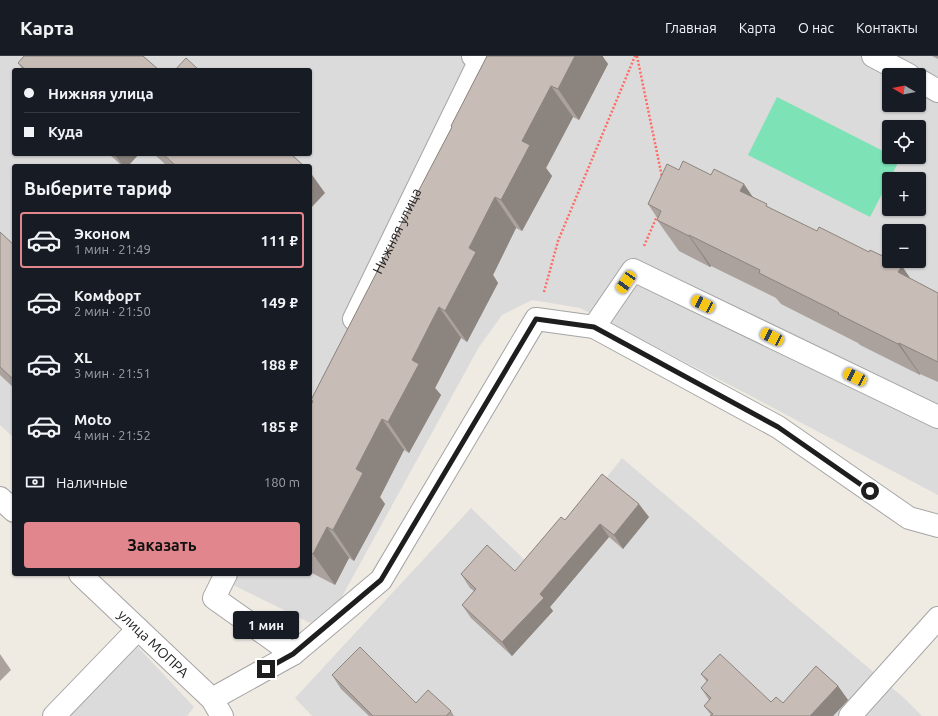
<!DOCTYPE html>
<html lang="ru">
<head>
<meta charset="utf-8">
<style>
	body { margin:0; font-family:Ubuntu,sans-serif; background:#20242c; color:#f1f3f6; height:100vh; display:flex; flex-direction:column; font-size:15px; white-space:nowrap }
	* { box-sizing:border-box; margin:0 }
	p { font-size:13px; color:#9ea1a6 }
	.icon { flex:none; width:22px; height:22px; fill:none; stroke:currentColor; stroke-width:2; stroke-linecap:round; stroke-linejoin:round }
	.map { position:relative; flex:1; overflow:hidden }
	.side { position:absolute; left:12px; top:108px; width:300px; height:412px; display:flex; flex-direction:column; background:#171b24; border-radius:4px; box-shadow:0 1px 3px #0004 }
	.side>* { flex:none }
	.top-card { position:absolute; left:12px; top:12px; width:300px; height:88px; border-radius:4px; box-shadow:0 1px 3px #0004; display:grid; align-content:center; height:88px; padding:0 12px; background:#171b24 }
	.needle { width:26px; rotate:279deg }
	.fabs { position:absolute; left:882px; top:12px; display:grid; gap:8px }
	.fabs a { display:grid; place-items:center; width:44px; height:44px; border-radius:4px; background:#171b24; box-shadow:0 1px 3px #0004; font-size:20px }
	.end { position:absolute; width:18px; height:18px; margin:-9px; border:5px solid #1e1e1e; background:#fff; box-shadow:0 0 0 2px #fff }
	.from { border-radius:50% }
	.bubble { position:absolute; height:28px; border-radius:4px; background:#171b24; box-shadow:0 1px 3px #0004; font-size:13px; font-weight:600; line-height:28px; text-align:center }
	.car { position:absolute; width:12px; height:24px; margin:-12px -6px; border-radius:5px; box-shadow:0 0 3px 1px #0007; background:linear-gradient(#f5c518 24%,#345 0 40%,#f5c518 0 76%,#345 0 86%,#f5c518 0) }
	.top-card b { display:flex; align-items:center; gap:14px; height:38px; font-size:15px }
	.top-card b+b { border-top:1px solid #363941 }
	.top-card i { width:10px; height:10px; background:#f1f3f6 }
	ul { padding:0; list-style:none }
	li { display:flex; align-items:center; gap:12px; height:56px; margin:0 8px 6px; padding:0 4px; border:2px solid transparent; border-radius:4px }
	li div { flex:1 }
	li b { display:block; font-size:15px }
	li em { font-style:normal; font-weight:600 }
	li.selected { border-color:#e0868c }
	li>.icon { width:36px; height:36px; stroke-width:1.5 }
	h2 { padding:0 12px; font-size:18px; line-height:48px }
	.pay { display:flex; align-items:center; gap:10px; height:44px; padding:0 12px; font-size:15px }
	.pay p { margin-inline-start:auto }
	.action { display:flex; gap:8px; margin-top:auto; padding:8px 12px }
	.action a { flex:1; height:46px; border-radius:4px; background:#e0868c; color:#111; font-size:16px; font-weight:600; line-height:46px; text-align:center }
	header { display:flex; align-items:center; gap:24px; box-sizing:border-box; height:56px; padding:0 20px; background:#171b24; border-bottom:1px solid #363941 }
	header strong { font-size:19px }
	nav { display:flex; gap:22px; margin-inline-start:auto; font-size:14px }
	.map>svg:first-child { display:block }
</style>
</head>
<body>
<header>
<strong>Карта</strong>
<nav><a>Главная</a><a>Карта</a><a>О нас</a><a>Контакты</a></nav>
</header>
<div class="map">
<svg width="938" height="660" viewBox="0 0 938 660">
	<rect width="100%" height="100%" fill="#efebe3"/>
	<!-- residential -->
	<g fill="#dcdbdb" fill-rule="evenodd">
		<path d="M0,0h938v439l-189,-100 -169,-87 -48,-8 -30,15 -23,32 -146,266 -23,10 -99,-49h99v-408h-296v272l-14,-13zM14,14h296v84h-296zM889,19h30v30h-30zM889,71h30v30h-30zM889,123h30v30h-30zM889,175h30v30h-30z"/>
		<polygon points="622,402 904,642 922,660 312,660 295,642 471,452 534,513"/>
		<polygon points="135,588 194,651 187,660 68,660"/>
	</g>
	<!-- pitch -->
	<polygon fill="#7de2b6" points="777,41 889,98 889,101 896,101 900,103 870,161 748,99"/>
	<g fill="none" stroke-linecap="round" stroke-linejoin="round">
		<defs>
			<g id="minor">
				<polyline points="873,0 909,19"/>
				<polyline points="919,24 938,35"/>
				<path id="s1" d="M354,263l126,-259 -7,-4"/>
				<polyline points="594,271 633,214 938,361"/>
				<polyline points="0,442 14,455"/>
				<path id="s2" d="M80,518l132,125 10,17"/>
				<polyline points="226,518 214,542 293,598"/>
				<polyline points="212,643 293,598 381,524 536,263 594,271 778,371 909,462 938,470"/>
				<polyline points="54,660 138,573"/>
				<polyline points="850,660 938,562"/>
			</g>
		</defs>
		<!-- minor casing -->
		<use href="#minor" stroke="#a5a5a5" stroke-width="24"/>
		<!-- path -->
		<g stroke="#ff6c64" stroke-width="2.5" stroke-dasharray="2 2" stroke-linecap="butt">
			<polyline points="637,0 662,121"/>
			<polyline points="644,190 658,158"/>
			<polyline points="544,236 558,185 635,0"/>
		</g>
		<!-- minor -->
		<use href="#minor" stroke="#fff" stroke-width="22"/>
	</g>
	<!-- wall -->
	<g fill="#aba29d">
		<polygon points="487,0 603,0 603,1 608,8 579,64 573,61 546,112 552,120 522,175 516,172 493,219 498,227 467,286 461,282 435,332 441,339 409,397 404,394 380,441 385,448 354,505 349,502 335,529 310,516 310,351 313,346 311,344 452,71 451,70"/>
		<polygon points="932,0 938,0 938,3"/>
		<polygon points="18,7 159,14 23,14"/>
		<polygon points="109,98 139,98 128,110 122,110"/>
		<polygon points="154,98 291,98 304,110 167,110"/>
		<polygon points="679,114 753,141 769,152 938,237 938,326 920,318 920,319 860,289 858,287 781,248 776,242 711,210 710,211 679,195 657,164 658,163 648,148"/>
		<polygon points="0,176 14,189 14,332 0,319"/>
		<polygon points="649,461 623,493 609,481 550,551 553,555 512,600 471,562 462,549 474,535 470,532 461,518 515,515 565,464"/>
		<polygon points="0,598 11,614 0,625"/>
		<polygon points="701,618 771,646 783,647 838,630 848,644 833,660 710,660 711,659 704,650 709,644 701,632 707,626"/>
		<polygon points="332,619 416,647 451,655 454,660 369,660 341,633"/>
	</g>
	<!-- shaded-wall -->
	<g fill="#8b847f">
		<polygon points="575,0 603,0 603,1 608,8 579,64 558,33"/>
		<polygon points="551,30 573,61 546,112 552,120 522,175 501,144 522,85"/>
		<polygon points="114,98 139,98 128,110 123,110"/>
		<polygon points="310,116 325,137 310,153"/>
		<polygon points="744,128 765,159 740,135"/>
		<polygon points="495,141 516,172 493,219 498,227 467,286 445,255 469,192"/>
		<polygon points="689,179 711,210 710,211 689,180"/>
		<polygon points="902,210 923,241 898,216"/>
		<polygon points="439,251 461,282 435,332 441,339 409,397 388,366 412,304"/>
		<polygon points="899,287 920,318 920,319 898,288"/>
		<polygon points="382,363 404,394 380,441 385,448 354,505 333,474 356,413"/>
		<polygon points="639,448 649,461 623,493 614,479"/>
		<polygon points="600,468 609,481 550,551 553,555 512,600 502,586 540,538"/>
		<polygon points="327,471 349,502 335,529 313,498"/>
		<polygon points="838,630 848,644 833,660 810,660"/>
	</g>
	<!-- building -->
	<g fill="#c7bcb6" stroke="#8b847f">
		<polygon points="24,0 143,0 159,14 26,14 18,7"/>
		<polygon points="487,0 575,0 558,33 551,30 522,85 530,89 501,144 495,141 469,192 476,196 445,255 439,251 412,304 419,308 388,366 382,363 356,413 363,417 333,474 327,471 313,498 310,496 310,351 313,345 311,344 397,177 397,176 452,71 451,70"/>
		<polygon points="186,2 199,14 175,14"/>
		<polygon points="163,98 291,98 304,110 176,110"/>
		<polygon points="683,105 711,119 714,113 744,128 740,135 767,148 766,150 817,175 819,171 869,196 870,194 889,203 889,205 892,205 902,210 898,216 938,237 938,306 899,287 898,288 838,258 839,257 759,217 760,214 689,179 689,180 657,164 661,155 648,148 667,108 679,114"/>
		<polygon points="0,176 14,189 14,324 0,311"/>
		<polygon points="602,418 639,448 614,479 600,468 540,538 544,542 502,586 462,549 476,533 461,518 487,489 515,515 561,461 565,464"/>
		<polygon points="360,591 416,647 428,634 451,655 446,660 373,660 332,619"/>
		<polygon points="720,598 771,646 776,641 783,647 816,610 838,630 810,660 710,660 713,658 704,650 711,642 701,632 708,624 701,618"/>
	</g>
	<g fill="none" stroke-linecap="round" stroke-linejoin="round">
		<!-- route -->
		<polyline stroke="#1e1e1e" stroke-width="5" points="266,613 293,598 381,524 536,263 594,271 778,371 870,435"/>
	</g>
	<g text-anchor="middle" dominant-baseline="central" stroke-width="3" stroke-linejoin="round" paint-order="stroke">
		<!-- street labels -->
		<g font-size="14" fill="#1e1e1e" stroke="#fff">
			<text stroke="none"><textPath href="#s1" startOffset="98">Нижняя улица</textPath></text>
			<text stroke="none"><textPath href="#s2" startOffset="101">улица МОПРА</textPath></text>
		</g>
	</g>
</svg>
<div class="fabs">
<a><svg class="needle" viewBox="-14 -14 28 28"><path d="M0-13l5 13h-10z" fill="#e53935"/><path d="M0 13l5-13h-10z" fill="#9ea1a6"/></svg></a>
<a><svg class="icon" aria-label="locate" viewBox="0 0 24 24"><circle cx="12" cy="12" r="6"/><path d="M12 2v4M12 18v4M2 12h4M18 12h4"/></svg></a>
<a>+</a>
<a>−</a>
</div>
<i class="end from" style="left:870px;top:435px"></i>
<i class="end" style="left:266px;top:613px"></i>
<div class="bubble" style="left:233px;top:555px;width:66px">1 мин</div>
<i class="car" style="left:626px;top:226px;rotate:215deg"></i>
<i class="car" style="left:703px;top:248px;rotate:296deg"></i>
<i class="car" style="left:772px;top:281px;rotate:296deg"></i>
<i class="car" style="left:855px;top:321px;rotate:296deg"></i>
<div class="top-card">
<b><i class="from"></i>Нижняя улица</b>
<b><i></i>Куда</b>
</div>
<section class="side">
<h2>Выберите тариф</h2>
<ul>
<li class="selected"><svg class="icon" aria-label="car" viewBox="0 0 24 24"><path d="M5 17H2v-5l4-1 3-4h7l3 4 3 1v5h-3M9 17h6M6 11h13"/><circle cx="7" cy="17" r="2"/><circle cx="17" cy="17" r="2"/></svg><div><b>Эконом</b><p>1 мин · 21:49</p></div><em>111 ₽</em></li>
<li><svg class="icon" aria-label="car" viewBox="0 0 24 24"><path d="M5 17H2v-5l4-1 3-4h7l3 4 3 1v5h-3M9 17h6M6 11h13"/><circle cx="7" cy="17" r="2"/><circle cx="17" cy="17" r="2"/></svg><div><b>Комфорт</b><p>2 мин · 21:50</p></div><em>149 ₽</em></li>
<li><svg class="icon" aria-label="car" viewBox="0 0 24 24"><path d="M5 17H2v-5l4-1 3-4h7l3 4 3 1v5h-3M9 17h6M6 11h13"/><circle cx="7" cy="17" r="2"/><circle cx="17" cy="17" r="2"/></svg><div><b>XL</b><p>3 мин · 21:51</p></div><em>188 ₽</em></li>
<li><svg class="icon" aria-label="car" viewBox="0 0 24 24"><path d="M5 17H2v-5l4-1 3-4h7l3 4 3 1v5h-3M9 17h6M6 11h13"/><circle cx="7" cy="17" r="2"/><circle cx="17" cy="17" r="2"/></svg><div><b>Moto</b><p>4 мин · 21:52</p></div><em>185 ₽</em></li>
</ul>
<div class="pay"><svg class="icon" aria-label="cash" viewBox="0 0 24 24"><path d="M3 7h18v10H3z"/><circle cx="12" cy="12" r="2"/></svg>Наличные<p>180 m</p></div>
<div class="action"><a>Заказать</a></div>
</section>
</div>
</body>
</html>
